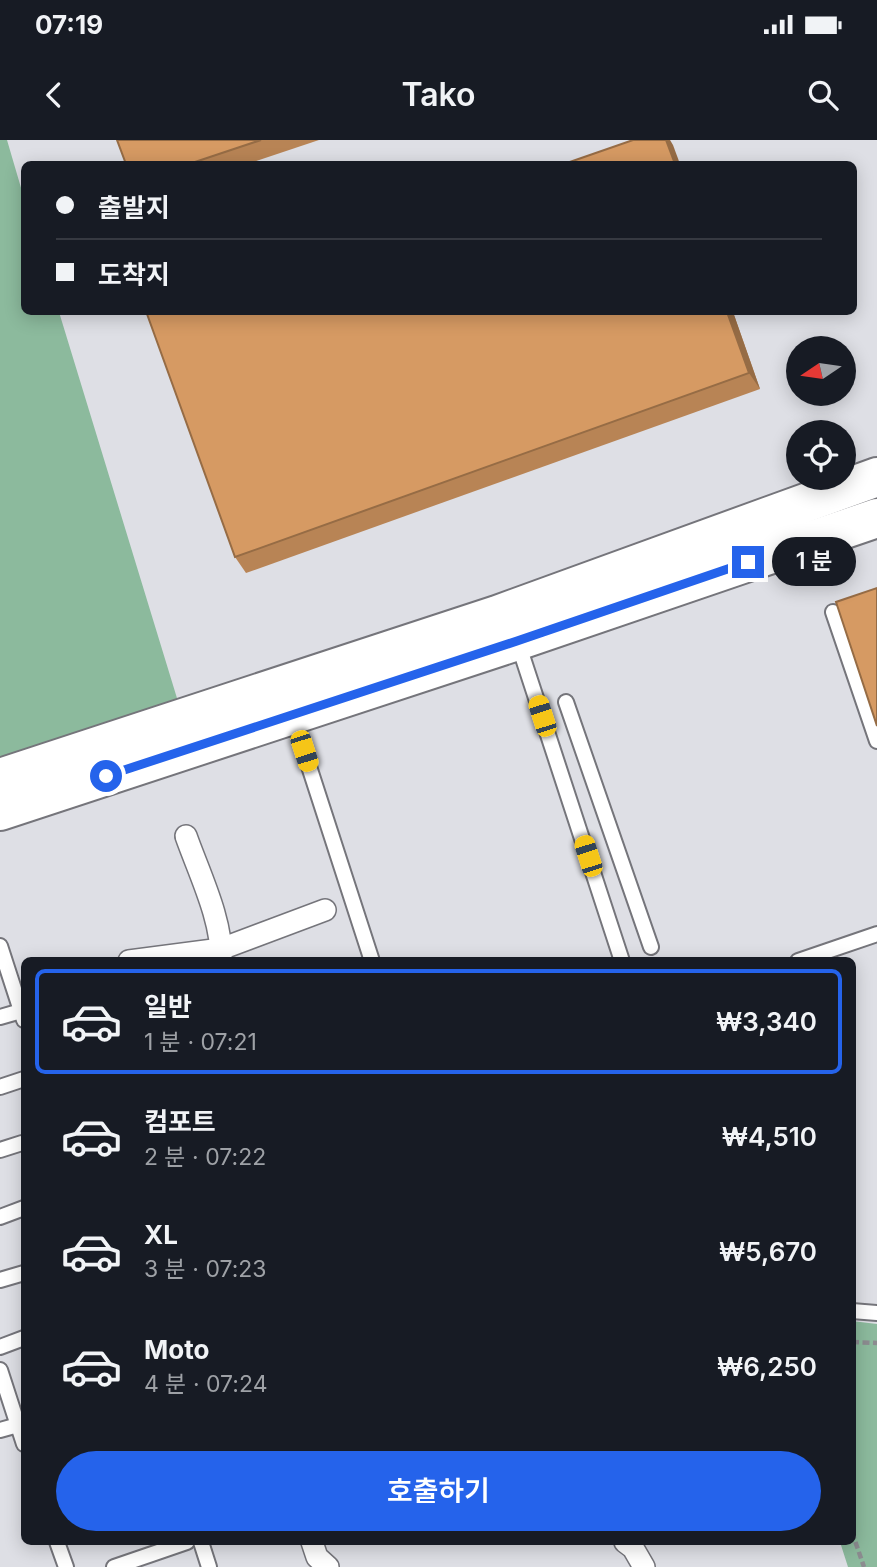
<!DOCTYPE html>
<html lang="ko">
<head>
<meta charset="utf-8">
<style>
	body { margin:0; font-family:Inter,"Noto Sans KR",sans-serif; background:#242831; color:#f1f3f6; height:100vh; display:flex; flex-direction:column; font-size:26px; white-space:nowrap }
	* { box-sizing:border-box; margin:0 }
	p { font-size:23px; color:#9ea1a6 }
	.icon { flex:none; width:38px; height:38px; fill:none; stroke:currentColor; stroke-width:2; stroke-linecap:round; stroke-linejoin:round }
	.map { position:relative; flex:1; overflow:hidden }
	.sheet { position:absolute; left:21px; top:817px; width:835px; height:588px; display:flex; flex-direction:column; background:#171b24; border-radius:10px; box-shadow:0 4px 18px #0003 }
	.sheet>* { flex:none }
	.top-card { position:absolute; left:21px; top:21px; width:836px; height:154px; border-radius:10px; box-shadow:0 4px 18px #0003; display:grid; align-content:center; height:154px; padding:0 35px; background:#171b24 }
	.needle { width:46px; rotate:257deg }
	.controls { position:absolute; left:786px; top:196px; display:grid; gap:14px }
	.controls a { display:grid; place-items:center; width:70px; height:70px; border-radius:50%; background:#171b24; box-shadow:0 4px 18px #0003; font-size:35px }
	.end { position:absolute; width:32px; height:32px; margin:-16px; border:9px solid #2563eb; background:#fff; box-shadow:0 0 0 4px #fff }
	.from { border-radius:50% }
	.bubble { position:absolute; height:49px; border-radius:24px; background:#171b24; box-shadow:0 4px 18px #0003; font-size:23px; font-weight:600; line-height:49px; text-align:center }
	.car { position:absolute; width:21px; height:42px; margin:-21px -10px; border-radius:9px; box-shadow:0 0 5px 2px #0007; background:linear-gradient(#f5c518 24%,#345 0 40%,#f5c518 0 76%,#345 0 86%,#f5c518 0) }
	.top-card b { display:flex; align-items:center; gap:24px; height:66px; font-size:26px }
	.top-card b+b { border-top:2px solid #363941 }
	.top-card i { width:18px; height:18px; background:#f1f3f6 }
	ul { padding:12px 0 0; list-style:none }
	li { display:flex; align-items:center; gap:21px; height:105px; margin:0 14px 10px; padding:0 21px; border:4px solid transparent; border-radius:10px }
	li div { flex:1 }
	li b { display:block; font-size:26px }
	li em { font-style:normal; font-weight:600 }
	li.current { border-color:#2563eb }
	li>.icon { width:63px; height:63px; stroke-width:1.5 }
	.cta { display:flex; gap:14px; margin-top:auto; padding:14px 35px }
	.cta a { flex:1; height:80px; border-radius:42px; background:#2563eb; color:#fff; font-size:28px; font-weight:600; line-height:80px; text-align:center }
	.status { display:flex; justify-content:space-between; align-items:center; height:49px; padding:0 35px; background:#171b24; direction:ltr }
	.status svg { height:19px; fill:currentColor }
	header { display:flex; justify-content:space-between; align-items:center; height:91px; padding:0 35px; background:#171b24; font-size:32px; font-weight:600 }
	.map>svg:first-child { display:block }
</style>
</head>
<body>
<div class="status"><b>07:19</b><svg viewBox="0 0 49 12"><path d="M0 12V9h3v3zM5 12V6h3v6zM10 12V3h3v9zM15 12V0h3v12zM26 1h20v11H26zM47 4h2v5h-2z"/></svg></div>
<header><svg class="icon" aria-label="back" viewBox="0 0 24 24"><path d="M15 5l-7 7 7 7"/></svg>Tako<svg class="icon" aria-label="search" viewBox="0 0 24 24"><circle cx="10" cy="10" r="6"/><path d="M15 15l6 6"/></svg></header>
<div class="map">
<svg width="877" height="1427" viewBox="0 0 877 1427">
	<rect width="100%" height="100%" fill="#dedfe5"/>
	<!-- green -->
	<g fill="#8cba9d">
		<polygon points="0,0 7,0 24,58 24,172 59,172 180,568 0,629"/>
		<polygon points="852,1181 877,1184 877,1427 848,1427 840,1402 852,1402"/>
	</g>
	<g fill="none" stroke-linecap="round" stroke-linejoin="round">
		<defs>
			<g id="service">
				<polyline points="833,472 877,601"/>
				<polyline points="518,503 622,821"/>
				<polyline points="566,562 651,807"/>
				<polyline points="293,577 372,821"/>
				<polyline points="0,806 24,880"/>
				<polyline points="798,821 877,794"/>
				<polyline points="0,877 21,871"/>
				<polyline points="0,947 24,939"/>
				<polyline points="0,1010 22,1003"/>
				<polyline points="0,1077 24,1068"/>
				<polyline points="0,1140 24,1133"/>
				<polyline points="852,1171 877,1173"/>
				<polyline points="0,1207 24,1198"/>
				<polyline points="0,1230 24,1304"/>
				<polyline points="0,1290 18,1285"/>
				<polyline points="57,1402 66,1427"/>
				<polyline points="201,1402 209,1427"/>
				<polyline points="114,1427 187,1402"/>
			</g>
			<g id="pedestrian">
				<path d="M186,696c13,37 37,85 35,125"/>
				<polyline points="129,821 221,809 325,770"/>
				<polyline points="312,1402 317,1417 328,1427"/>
				<polyline points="625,1402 633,1408 644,1427"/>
			</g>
			<g id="secondary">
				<polyline points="0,638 497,475 877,337"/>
				<polyline points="0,671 517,501 877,378"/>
			</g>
		</defs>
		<!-- service casing -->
		<use href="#service" stroke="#75757b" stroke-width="18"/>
		<!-- pedestrian casing -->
		<use href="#pedestrian" stroke="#75757b" stroke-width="24"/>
		<!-- secondary casing -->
		<use href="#secondary" stroke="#75757b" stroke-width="42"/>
		<!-- path -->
		<g stroke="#8c8c90" stroke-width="4.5" stroke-dasharray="7 3.5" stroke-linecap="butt">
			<polyline points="852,1202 877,1203"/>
			<polyline points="852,1392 864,1427"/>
		</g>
		<!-- service -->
		<use href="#service" stroke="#fff" stroke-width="14"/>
		<!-- pedestrian -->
		<use href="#pedestrian" stroke="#fff" stroke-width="21"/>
		<!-- secondary -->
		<use href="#secondary" stroke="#fff" stroke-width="38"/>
	</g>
	<!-- wall -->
	<g fill="#b88455">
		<polygon points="117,0 319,0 247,24 126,24"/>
		<polygon points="155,172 733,172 760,249 246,433 235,417"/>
	</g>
	<!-- shaded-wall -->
	<g fill="#966c45">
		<polygon points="666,0 670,0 673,5 680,24 675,24"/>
		<polygon points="727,172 733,172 760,249 749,233"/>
	</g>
	<!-- building -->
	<g fill="#d69a63" stroke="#966c45" stroke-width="2">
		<polygon points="117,0 261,0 189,24 126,24"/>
		<polygon points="633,0 666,0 675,24 564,24"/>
		<polygon points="155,172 727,172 749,233 235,417 147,174"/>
		<polygon points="877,448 877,586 836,462"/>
	</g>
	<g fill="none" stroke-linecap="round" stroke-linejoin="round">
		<!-- route -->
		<polyline stroke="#2563eb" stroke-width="9" points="106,636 517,501 748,422"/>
	</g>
</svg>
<div class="controls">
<a><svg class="needle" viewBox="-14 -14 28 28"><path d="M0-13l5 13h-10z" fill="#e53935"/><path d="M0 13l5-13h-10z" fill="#9ea1a6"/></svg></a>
<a><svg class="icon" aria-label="locate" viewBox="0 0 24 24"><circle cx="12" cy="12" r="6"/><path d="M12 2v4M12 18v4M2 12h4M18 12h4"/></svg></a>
</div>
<i class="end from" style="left:106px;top:636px"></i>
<i class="end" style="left:748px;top:422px"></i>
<div class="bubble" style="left:772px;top:397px;width:84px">1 분</div>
<i class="car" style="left:542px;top:576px;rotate:342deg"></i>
<i class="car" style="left:304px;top:611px;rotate:162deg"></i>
<i class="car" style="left:588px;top:716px;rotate:342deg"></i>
<div class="top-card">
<b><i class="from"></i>출발지</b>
<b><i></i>도착지</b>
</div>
<section class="sheet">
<ul>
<li class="current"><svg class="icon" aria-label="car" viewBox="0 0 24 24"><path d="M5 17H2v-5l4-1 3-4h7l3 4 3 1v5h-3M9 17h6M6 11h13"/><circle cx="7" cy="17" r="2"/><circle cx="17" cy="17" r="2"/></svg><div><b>일반</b><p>1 분 · 07:21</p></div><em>₩3,340</em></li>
<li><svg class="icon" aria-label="car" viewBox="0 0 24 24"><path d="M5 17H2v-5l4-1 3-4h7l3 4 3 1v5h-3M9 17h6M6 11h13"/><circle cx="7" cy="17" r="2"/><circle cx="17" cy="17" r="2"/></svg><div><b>컴포트</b><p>2 분 · 07:22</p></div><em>₩4,510</em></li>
<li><svg class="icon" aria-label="car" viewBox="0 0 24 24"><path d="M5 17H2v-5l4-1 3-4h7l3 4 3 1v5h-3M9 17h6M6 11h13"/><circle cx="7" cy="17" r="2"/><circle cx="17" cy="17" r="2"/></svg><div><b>XL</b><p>3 분 · 07:23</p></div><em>₩5,670</em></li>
<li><svg class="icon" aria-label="car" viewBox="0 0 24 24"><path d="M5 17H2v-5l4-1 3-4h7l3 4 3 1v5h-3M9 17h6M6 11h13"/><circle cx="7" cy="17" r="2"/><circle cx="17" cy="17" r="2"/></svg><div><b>Moto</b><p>4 분 · 07:24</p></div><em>₩6,250</em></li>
</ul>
<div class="cta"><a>호출하기</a></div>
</section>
</div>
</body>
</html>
